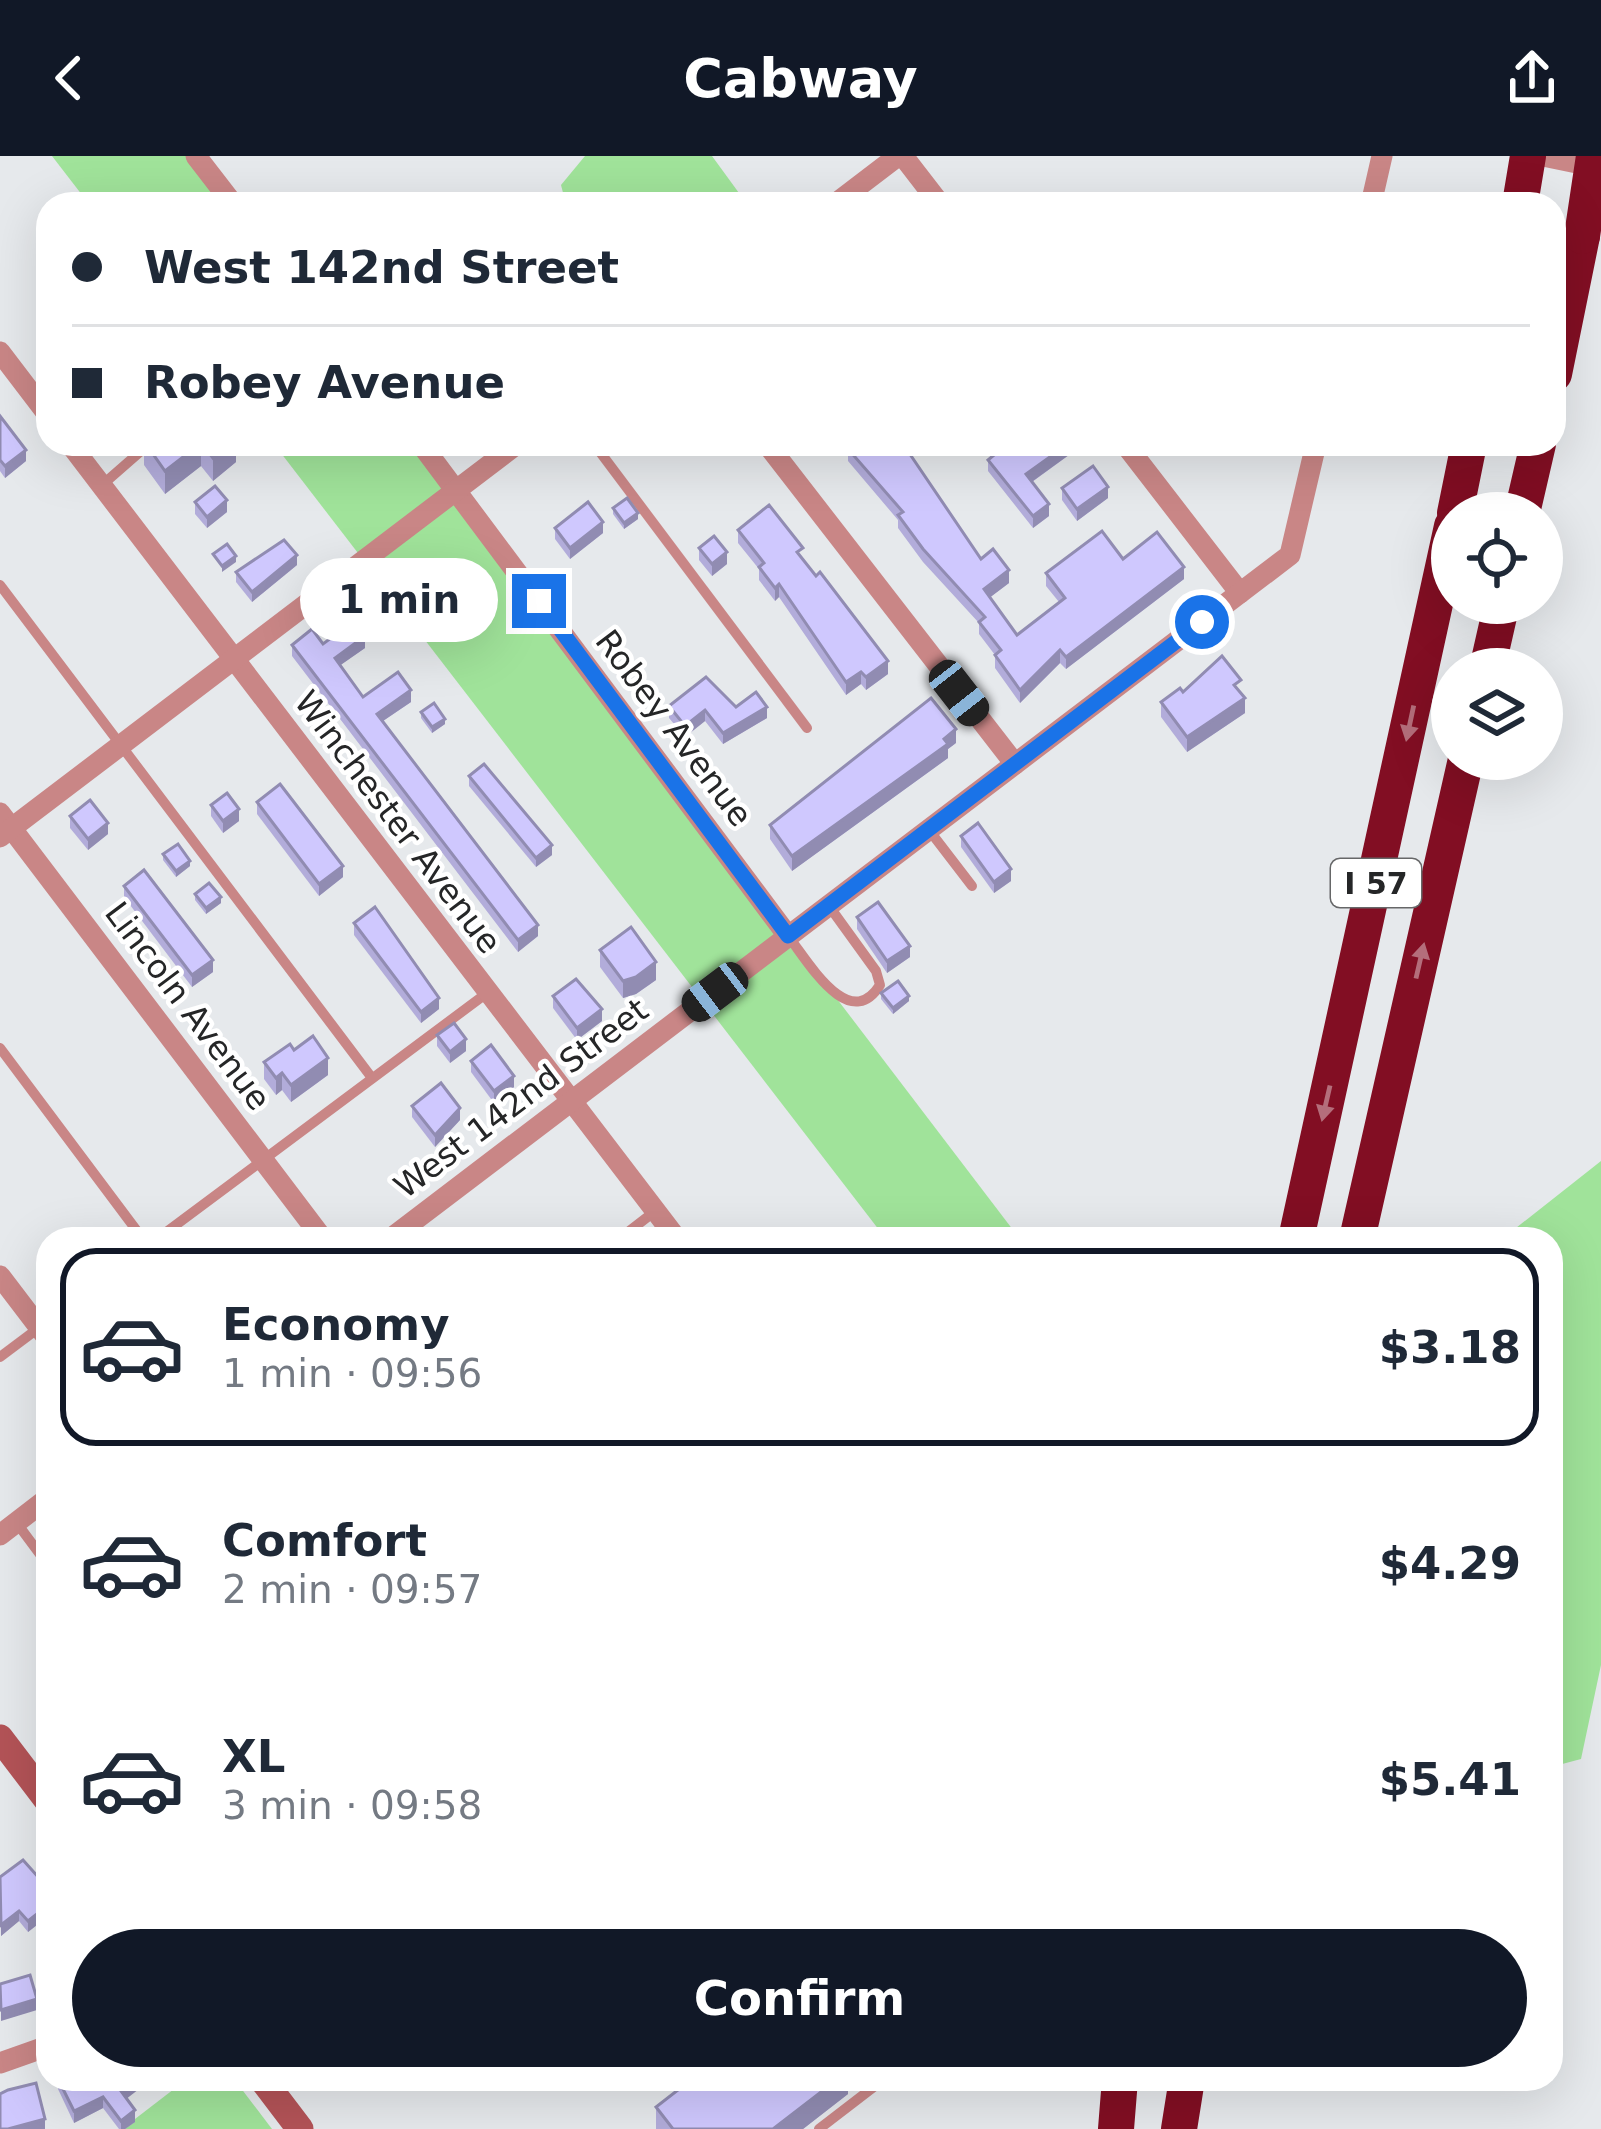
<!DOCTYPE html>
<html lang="en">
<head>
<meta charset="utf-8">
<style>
	body { margin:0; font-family:"DejaVu Sans",sans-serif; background:#f6f6f7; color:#1f2937; height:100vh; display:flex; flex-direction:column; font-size:45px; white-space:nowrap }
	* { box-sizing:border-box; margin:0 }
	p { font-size:39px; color:#747a83 }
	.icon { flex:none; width:66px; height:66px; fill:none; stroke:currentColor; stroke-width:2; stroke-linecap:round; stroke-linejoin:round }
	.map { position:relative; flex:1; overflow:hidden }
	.drawer { position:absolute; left:36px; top:1071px; width:1527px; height:864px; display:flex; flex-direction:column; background:#fff; border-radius:36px; box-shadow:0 12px 48px #0002 }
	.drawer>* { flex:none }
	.top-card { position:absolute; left:36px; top:36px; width:1530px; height:264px; border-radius:36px; box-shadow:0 12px 48px #0002; display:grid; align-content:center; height:264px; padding:0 36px; background:#fff }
	.controls { position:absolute; left:1431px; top:336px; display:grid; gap:24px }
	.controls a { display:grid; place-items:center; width:132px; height:132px; border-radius:50%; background:#fff; box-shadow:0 12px 48px #0002; font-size:60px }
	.end { position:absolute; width:54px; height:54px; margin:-27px; border:15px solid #1a73e8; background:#fff; box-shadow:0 0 0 6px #fff }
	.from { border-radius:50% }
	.bubble { position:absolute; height:84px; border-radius:42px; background:#fff; box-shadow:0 12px 48px #0002; font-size:39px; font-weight:800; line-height:84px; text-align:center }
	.car { position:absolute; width:36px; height:72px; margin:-36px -18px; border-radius:15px; box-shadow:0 0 9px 3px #0007; background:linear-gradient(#222 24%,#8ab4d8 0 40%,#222 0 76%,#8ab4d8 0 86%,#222 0) }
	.top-card b { display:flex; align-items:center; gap:42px; height:114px; font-size:45px }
	.top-card b+b { border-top:3px solid #e0e1e3 }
	.top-card i { width:30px; height:30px; background:#1f2937 }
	ul { padding:21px 0 0; list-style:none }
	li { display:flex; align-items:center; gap:36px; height:198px; margin:0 24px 18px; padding:0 12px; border:6px solid transparent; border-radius:36px }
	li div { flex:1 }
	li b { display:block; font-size:45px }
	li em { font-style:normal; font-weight:800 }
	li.current { border-color:#111827 }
	li>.icon { width:108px; height:108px; stroke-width:1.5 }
	.action { display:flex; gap:24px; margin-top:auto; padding:24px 36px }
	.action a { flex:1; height:138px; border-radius:72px; background:#111827; color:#fff; font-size:48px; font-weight:800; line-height:138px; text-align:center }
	header { display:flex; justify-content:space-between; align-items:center; height:156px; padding:0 36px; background:#111827; color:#fff; font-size:54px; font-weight:800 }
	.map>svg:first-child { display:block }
</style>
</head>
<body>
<header><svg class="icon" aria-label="back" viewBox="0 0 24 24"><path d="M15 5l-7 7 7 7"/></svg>Cabway<svg class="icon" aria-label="share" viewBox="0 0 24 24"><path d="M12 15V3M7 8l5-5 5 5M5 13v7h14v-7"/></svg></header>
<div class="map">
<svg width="1601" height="1973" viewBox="0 0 1601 1973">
	<rect width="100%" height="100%" fill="#e6e9ec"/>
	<!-- green -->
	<g fill="#a0e39a">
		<polygon points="52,0 195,0 231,48 89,48"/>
		<polygon points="585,0 712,0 747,48 566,48 561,29"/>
		<polygon points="274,288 414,288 1020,1083 886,1083"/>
		<polygon points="1601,1005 1601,1509 1581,1603 1551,1611 1551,1083 1502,1083"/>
		<polygon points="187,1923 234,1923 272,1973 122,1973"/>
	</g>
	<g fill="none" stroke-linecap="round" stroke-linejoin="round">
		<!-- lane -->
		<g stroke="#c98686" stroke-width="10">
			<polyline points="594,288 807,572"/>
			<polyline points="101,330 149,288"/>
			<polyline points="0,429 372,922"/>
			<polyline points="929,674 972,730"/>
			<path d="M788,780c20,25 61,98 92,49l-4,-14 -47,-65"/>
			<polyline points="0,892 143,1083"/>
			<polyline points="157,1083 487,837"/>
			<polyline points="619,1083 654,1056"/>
			<polyline points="0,1201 48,1165"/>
			<polyline points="16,1366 48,1409"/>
			<polyline points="819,1973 884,1923"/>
		</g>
		<!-- street -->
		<g stroke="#c98686" stroke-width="21">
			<polyline points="196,0 233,48"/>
			<polyline points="903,0 940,48"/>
			<polyline points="1543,0 1601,12"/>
			<polyline points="835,48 898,0"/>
			<polyline points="1371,48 1382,0"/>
			<polyline points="0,196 48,259"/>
			<polyline points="70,288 677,1083"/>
			<polyline points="421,288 788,780"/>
			<polyline points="767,288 1015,608"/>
			<polyline points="1125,288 1240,437"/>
			<polyline points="0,657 323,1083"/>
			<polyline points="0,681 517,288"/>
			<polyline points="390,1083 1290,399 1316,288"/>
			<polyline points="0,1120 48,1183"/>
			<polyline points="0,1379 48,1342"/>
			<polyline points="0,1907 48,1890"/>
		</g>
		<!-- secondary -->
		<g stroke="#b35357" stroke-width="27">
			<polyline points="0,1582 48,1645"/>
			<polyline points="262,1923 300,1973"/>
		</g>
		<!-- highway -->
		<g stroke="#820e23" stroke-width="36">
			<polyline points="1520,48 1528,0"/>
			<polyline points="1554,218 1582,80"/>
			<polyline points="1455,357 1469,288"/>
			<polyline points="1522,357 1538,288"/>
			<polyline points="1487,513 1502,447"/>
			<polyline points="1296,1083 1452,370"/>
			<polyline points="1357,1083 1466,603"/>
			<polyline points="1116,1973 1120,1923"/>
			<polyline points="1179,1973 1187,1923"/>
		</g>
		<!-- highway-bridge -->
		<polyline stroke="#820e23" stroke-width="36" points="1582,80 1594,0"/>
	</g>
	<!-- wall -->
	<g fill="#b2acda">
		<polygon points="0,260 26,305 5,322 0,315"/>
		<polygon points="144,288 236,288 236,306 213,325 201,310 165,338 144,309"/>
		<polygon points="845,288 903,288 981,403 1009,427 990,441 1017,479 1059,446 1046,430 1046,417 1123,403 1184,423 1066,513 1060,507 1020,547 995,512 995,499 979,478 979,467 923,406 898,372 898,364 848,305 848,292"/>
		<polygon points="1073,288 1073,296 1032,326 1049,360 1033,372 988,315 988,304"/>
		<polygon points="1062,332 1108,342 1077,365 1062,344"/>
		<polygon points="195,346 227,356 207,372 195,358"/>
		<polygon points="613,352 638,363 624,373 613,358"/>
		<polygon points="555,372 603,377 570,403 555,383"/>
		<polygon points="738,374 803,403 888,518 866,534 861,528 846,539 779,441 775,445 759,424 759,413 738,387"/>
		<polygon points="699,392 727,408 712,420 699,404"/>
		<polygon points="297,409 252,446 236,426 236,416"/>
		<polygon points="323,488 365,492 340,509 363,541 411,546 383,565 538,780 518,796 292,500 292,489"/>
		<polygon points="1183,536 1241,538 1245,557 1187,596 1161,561 1161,546"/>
		<polygon points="669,550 736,551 767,562 723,588 705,565 685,581 669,562"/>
		<polygon points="421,556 445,568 432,577 421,562"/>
		<polygon points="956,587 948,593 948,602 792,715 770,683 770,669"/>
		<polygon points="469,620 552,699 536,711 469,630"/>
		<polygon points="257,646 343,721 319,740 257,658"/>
		<polygon points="211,649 239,665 223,677 211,660"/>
		<polygon points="70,660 108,678 88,694 70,672"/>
		<polygon points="961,680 1011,725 994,737 961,691"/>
		<polygon points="163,698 190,710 176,721 163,704"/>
		<polygon points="124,730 213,816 192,831 124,741"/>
		<polygon points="195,738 221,747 206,758 195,744"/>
		<polygon points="857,761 910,801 887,817 857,773"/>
		<polygon points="354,767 439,853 421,867 354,779"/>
		<polygon points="600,794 656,824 636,838 623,842 600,811"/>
		<polygon points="881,837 909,845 893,858 881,843"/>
		<polygon points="553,840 602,865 577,884 553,852"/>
		<polygon points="437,879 466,895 450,907 437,890"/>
		<polygon points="294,894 328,919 291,946 282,934 276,939 264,923 264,906"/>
		<polygon points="471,905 514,931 494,947 471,916"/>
		<polygon points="412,950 460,964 435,991 412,961"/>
		<polygon points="0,1721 48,1732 48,1773 42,1765 28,1776 19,1765 1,1780"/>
		<polygon points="58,1923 127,1943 135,1966 125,1973 119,1973 103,1952 74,1967 58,1933"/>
		<polygon points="838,1923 848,1923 848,1938 803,1973 656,1973 656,1951"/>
	</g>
	<!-- shaded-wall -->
	<g fill="#918cb2">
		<polygon points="201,288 201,310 165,338 165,315"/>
		<polygon points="230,288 236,288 236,306 213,325 213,302"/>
		<polygon points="1068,288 1073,288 1073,296 1026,330 1026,318"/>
		<polygon points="26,294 26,305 5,322 5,310"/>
		<polygon points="1108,331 1108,342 1077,365 1077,353"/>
		<polygon points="227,344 227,356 207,372 207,361"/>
		<polygon points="1049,348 1049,360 1033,372 1033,360"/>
		<polygon points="638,357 638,363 624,373 624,367"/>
		<polygon points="603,366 603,377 570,403 570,392"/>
		<polygon points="727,396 727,408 712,420 712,408"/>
		<polygon points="297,399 297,409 252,446 252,436"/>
		<polygon points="236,400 236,406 222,416 222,410"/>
		<polygon points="1184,411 1184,423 1066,513 1066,501"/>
		<polygon points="1009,414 1009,427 984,446 984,433"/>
		<polygon points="779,428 779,441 775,445 775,432"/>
		<polygon points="365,480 365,492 335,513 335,502"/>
		<polygon points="1060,494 1060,507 1020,547 1020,534"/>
		<polygon points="888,505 888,518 866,534 866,521"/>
		<polygon points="861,516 861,528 846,539 846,526"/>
		<polygon points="411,534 411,546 377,569 377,558"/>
		<polygon points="1245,542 1245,557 1187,596 1187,581"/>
		<polygon points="767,551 767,562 723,588 723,577"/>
		<polygon points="705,554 705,565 685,581 685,570"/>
		<polygon points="445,563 445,568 432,577 432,571"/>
		<polygon points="956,573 956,587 948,593 948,602 792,715 792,700"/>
		<polygon points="239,653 239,665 223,677 223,665"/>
		<polygon points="108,667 108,678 88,694 88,683"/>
		<polygon points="552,689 552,699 536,711 536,702"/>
		<polygon points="190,705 190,710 176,721 176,715"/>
		<polygon points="343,710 343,721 319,740 319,728"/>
		<polygon points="1011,713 1011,725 994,737 994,726"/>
		<polygon points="221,741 221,747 206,758 206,752"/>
		<polygon points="538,769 538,780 518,796 518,784"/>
		<polygon points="910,790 910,801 887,817 887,805"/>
		<polygon points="213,804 213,816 192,831 192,819"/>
		<polygon points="656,806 656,824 636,838 623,842 623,825"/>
		<polygon points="909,840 909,845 893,858 893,852"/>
		<polygon points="439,842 439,853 421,867 421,856"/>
		<polygon points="602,853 602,865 577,884 577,872"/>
		<polygon points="466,883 466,895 450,907 450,896"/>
		<polygon points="328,902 328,919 291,946 291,929"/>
		<polygon points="282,917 282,934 276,939 276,922"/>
		<polygon points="514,920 514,931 494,947 494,935"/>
		<polygon points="460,952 460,964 435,991 435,979"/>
		<polygon points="42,1754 42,1765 28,1776 28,1765"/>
		<polygon points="19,1755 19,1765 1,1780 1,1769"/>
		<polygon points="37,1843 37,1854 1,1865 1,1854"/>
		<polygon points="137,1923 152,1923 121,1947 121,1935"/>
		<polygon points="838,1923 848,1923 848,1938 803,1973 773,1973"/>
		<polygon points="103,1941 103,1952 74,1967 74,1955"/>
		<polygon points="135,1954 135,1966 125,1973 121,1973 121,1965"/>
		<polygon points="45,1963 45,1973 8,1973"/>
	</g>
	<!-- building -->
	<g fill="#cfc8fe" stroke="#918cb2" stroke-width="3">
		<polygon points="380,40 397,43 401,48 370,48"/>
		<polygon points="0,260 26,294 5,310 0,304"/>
		<polygon points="146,288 200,288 165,315"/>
		<polygon points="202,288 230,288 213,302"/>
		<polygon points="854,288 903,288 981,403 993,393 1009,414 984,433 1017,479 1065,442 1046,417 1102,375 1123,403 1157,376 1184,411 1066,501 1060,494 1020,534 995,499 1001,494 979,466 985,461 923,393 898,359 903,356 848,293"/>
		<polygon points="1007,288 1068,288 1026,318 1049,348 1033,360 988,304"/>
		<polygon points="1093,310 1108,331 1077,353 1062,332"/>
		<polygon points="215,330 227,344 207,361 195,346"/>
		<polygon points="627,342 638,357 624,367 613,352"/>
		<polygon points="588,346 603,366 570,392 555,372"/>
		<polygon points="769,349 803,392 797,396 816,420 820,416 888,505 866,521 861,516 846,526 779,428 775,432 759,411 764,407 738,374"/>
		<polygon points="714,380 727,396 712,408 699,392"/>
		<polygon points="284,384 297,399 252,436 236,416"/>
		<polygon points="227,388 236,400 222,410 213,398"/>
		<polygon points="354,465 365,480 335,502 363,541 398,516 411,534 377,558 538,769 518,784 292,489 312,473 323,488"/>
		<polygon points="1222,500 1241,524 1234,529 1245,542 1187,581 1161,546 1180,532 1183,536"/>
		<polygon points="706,521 736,551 756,536 767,551 723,577 705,554 685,570 669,550"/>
		<polygon points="931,542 956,573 944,583 948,588 792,700 770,669"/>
		<polygon points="434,547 445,563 432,571 421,556"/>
		<polygon points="484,608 552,689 536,702 469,620"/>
		<polygon points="280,628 343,710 319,728 257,646"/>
		<polygon points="227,637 239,653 223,665 211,649"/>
		<polygon points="90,644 108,667 88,683 70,660"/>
		<polygon points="978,667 1011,713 994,726 961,680"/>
		<polygon points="178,688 190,705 176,715 163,698"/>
		<polygon points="144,714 213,804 192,819 124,730"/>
		<polygon points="209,727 221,741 206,752 195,738"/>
		<polygon points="878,746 910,790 887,805 857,761"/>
		<polygon points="375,751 439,842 421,856 354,767"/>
		<polygon points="631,771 656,806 636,821 623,825 600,794"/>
		<polygon points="576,823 602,853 577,872 553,840"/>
		<polygon points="898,825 909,840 893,852 881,837"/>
		<polygon points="454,867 466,883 450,896 437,879"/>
		<polygon points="313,880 328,902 291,929 282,917 276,922 264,906 290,888 294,894"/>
		<polygon points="491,889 514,920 494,935 471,905"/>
		<polygon points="441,927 460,952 435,979 412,950"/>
		<polygon points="23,1704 48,1732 48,1763 42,1754 28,1765 19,1755 1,1769 0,1721"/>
		<polygon points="30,1819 37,1843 1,1854 0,1828"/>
		<polygon points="58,1923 137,1923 121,1935 135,1954 121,1965 103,1941 74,1955"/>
		<polygon points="692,1923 838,1923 773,1973 673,1973 656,1951"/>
		<polygon points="36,1927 45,1963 8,1973 0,1973 0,1938 8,1934"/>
	</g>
	<!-- one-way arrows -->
	<defs><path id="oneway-solid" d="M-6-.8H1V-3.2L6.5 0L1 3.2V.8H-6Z" transform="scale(3)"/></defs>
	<g fill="#b46e7b">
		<use href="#oneway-solid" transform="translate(1410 567) rotate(102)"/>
		<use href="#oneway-solid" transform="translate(1420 805) rotate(-77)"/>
		<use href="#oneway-solid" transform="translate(1326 947) rotate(103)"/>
	</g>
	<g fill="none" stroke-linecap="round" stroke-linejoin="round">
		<!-- route -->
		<polyline stroke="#1a73e8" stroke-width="15" points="539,445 788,780 1202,466"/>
	</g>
	<g text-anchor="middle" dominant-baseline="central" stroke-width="9" stroke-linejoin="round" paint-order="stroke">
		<!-- shield labels -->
		<rect fill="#fff" stroke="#666768" stroke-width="3" x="1331" y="703" width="90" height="48" rx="9"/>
		<g font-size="30" font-weight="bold" fill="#252627">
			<text x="1376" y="727">I 57</text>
		</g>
		<!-- street labels -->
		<g font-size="33" fill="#252627" stroke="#fff">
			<text transform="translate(674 572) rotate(53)">Robey Avenue</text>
			<text transform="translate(398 666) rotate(53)">Winchester Avenue</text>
			<text transform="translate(188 850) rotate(53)">Lincoln Avenue</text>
			<text transform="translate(521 942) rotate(-37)">West 142nd Street</text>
		</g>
	</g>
</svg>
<div class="controls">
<a><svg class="icon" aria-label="locate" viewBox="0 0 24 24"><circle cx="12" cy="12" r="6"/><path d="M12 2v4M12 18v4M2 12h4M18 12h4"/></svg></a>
<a><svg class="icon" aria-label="layers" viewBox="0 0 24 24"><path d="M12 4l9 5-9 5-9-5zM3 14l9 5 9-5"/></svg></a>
</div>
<i class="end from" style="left:1202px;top:466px"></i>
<i class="end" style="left:539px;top:445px"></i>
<div class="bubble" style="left:300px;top:402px;width:198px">1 min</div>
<i class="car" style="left:959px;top:537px;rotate:142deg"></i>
<i class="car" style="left:715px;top:836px;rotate:233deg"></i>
<div class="top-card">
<b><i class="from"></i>West 142nd Street</b>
<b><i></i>Robey Avenue</b>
</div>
<section class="drawer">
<ul>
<li class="current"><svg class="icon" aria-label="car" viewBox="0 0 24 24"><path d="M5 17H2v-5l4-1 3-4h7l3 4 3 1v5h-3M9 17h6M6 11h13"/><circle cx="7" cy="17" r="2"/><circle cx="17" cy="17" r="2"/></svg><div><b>Economy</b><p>1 min · 09:56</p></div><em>$3.18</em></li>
<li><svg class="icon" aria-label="car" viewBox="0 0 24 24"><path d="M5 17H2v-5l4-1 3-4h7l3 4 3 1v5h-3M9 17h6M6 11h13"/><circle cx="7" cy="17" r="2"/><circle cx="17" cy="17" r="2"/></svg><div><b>Comfort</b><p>2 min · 09:57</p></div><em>$4.29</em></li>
<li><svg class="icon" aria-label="car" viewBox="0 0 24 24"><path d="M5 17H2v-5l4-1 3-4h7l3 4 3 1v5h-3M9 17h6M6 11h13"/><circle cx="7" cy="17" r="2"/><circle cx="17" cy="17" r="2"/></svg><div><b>XL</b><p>3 min · 09:58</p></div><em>$5.41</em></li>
</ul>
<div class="action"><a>Confirm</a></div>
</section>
</div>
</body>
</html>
